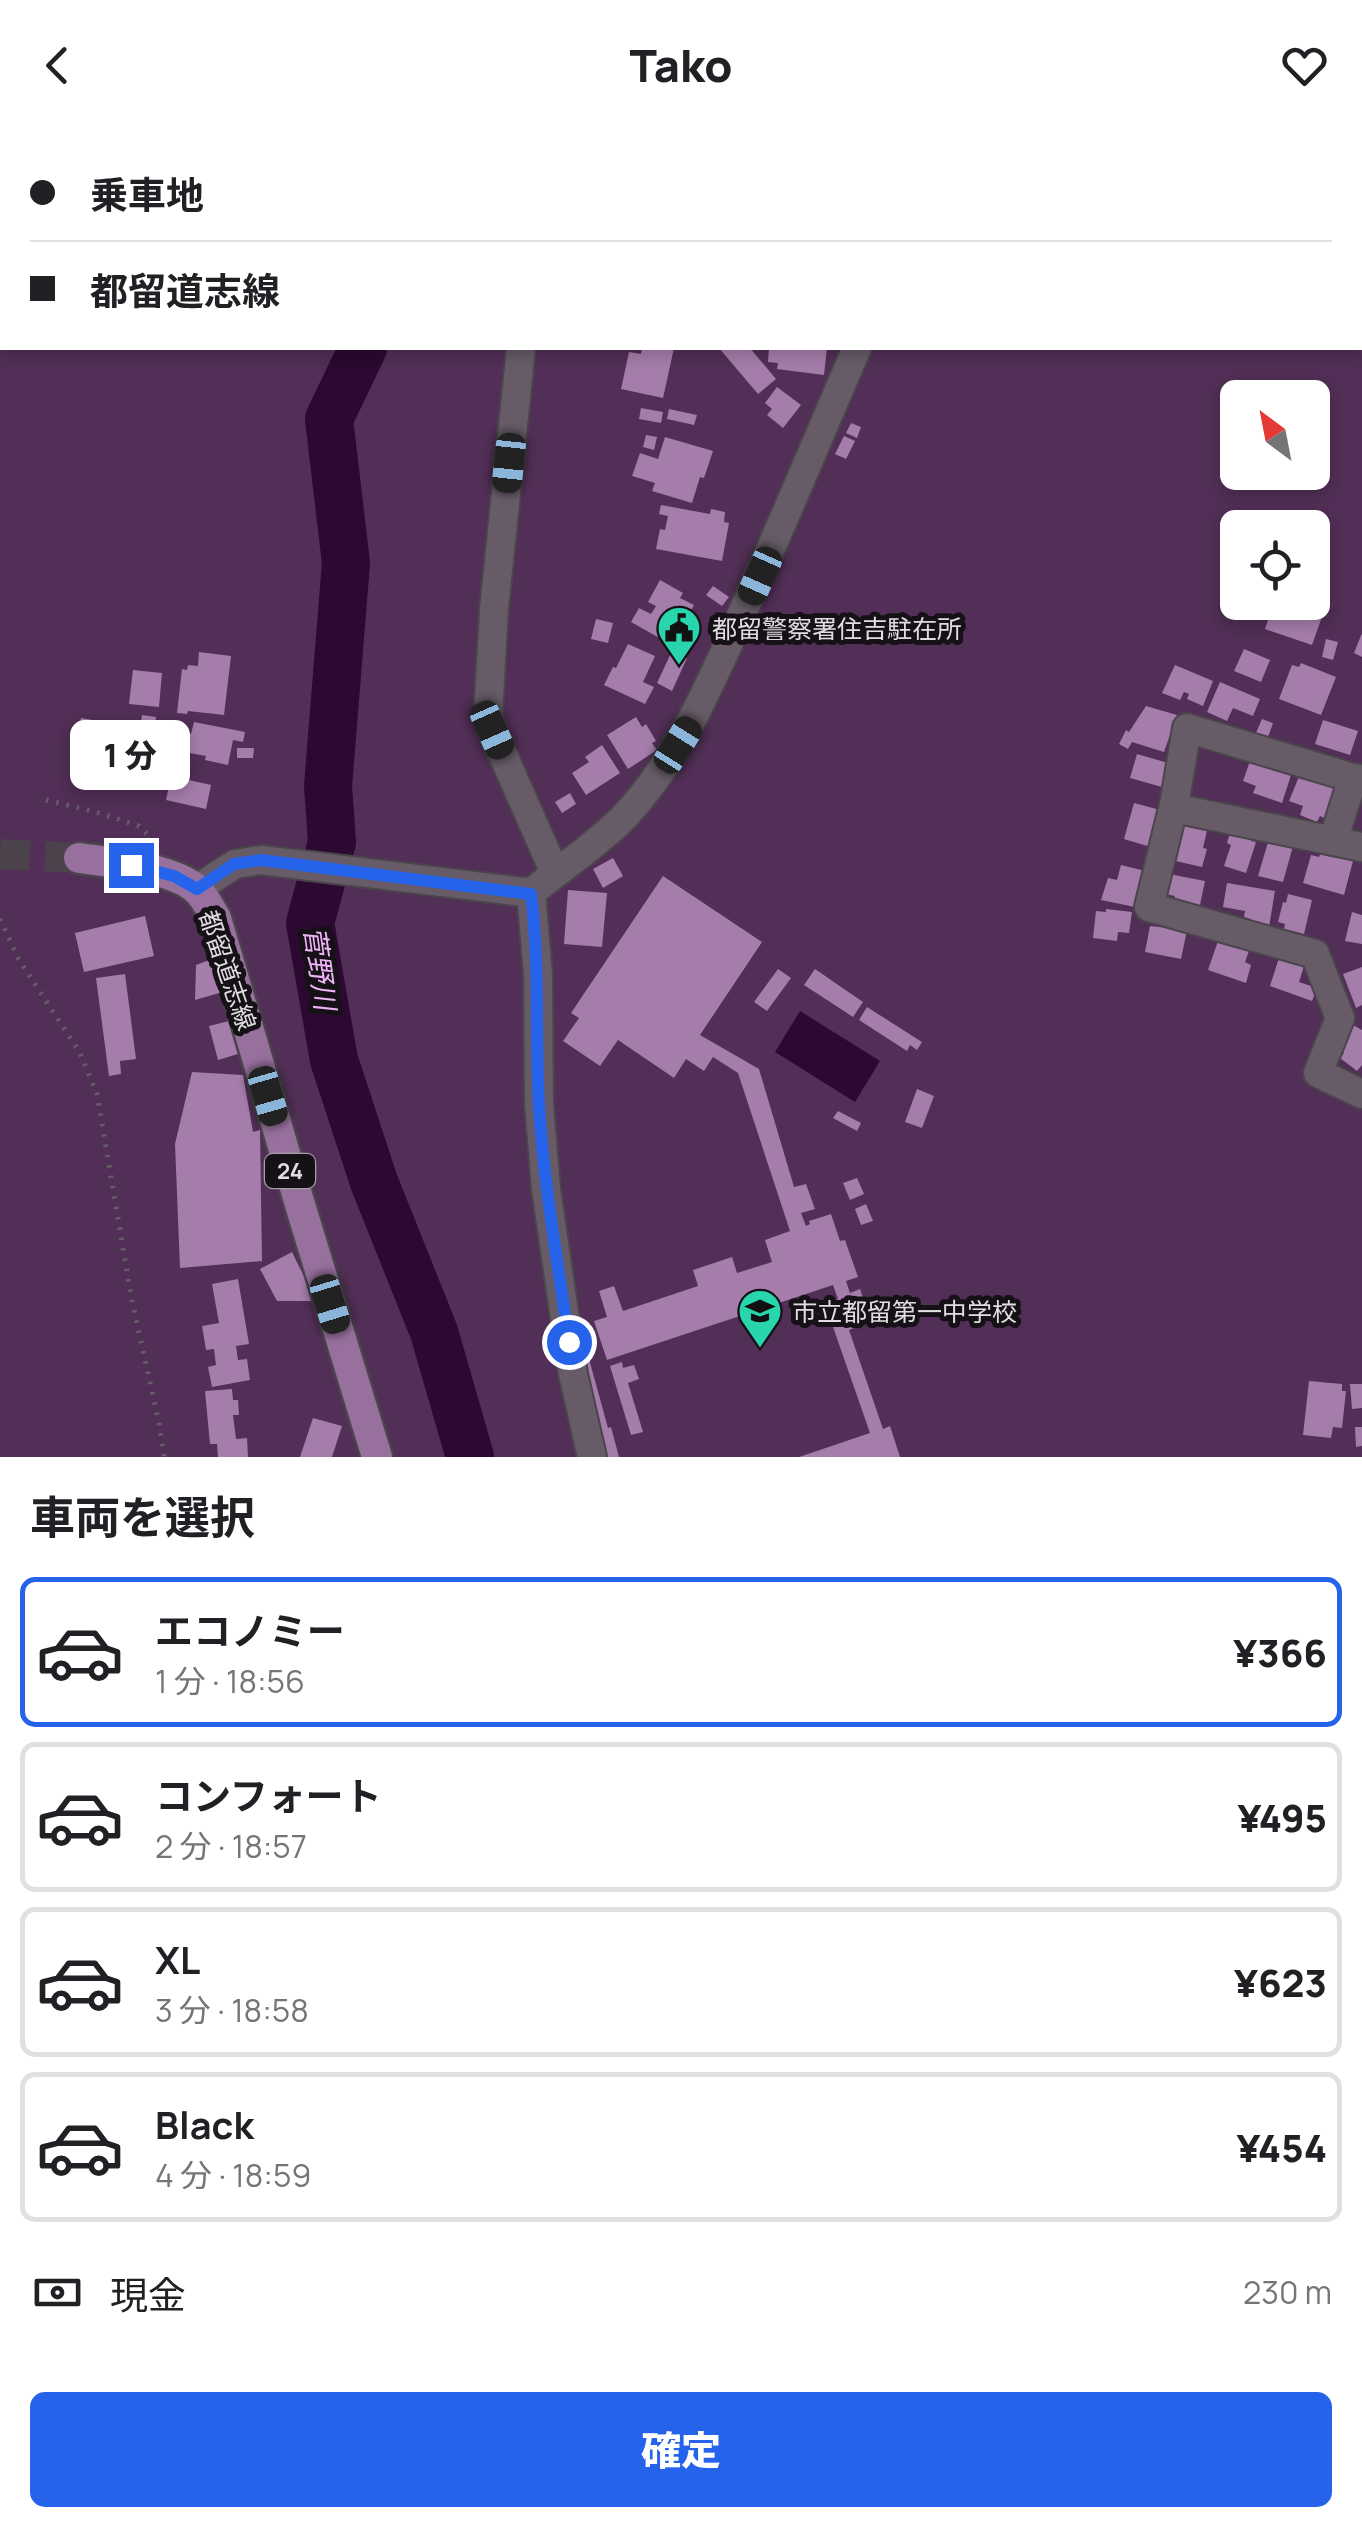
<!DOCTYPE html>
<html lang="ja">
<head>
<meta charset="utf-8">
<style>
	body { margin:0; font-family:Manrope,"Noto Sans JP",sans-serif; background:#f6f6f6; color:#202124; height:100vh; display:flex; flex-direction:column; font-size:38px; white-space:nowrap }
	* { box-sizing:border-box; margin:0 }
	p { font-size:32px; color:#757577 }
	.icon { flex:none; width:55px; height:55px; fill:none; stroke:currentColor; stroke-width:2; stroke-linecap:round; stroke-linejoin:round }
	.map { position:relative; height:1327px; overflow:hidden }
	.details { display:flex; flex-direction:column; background:#fff; flex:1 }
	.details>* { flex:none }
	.banner { position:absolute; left:0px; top:0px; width:1362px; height:220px; box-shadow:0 5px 15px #0003; display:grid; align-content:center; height:220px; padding:0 30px; background:#fff }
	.needle { width:65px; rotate:328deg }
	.tools { position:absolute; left:1220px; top:250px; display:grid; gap:20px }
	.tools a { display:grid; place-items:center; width:110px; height:110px; border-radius:15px; background:#fff; box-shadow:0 5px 15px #0003; font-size:50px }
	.end { position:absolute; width:45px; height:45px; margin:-22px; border:12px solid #2563eb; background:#fff; box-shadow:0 0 0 5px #fff }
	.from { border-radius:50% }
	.bubble { position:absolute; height:70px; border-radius:15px; background:#fff; box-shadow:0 5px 15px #0003; font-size:32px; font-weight:800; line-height:70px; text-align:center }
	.car { position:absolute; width:30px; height:60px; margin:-30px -15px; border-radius:12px; box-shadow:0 0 8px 2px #0007; background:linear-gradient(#222 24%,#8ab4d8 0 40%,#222 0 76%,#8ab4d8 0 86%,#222 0) }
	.banner b { display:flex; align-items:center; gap:35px; height:95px; font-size:38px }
	.banner b+b { border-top:2px solid #e0e0e0 }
	.banner i { width:25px; height:25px; background:#202124 }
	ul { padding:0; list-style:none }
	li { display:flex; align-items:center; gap:30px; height:150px; margin:0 20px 15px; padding:0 10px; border:5px solid #e0e0e0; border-radius:15px }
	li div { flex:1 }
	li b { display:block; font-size:38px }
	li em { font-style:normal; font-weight:800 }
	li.active { border-color:#2563eb }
	li>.icon { width:90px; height:90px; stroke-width:1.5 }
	h2 { padding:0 30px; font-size:45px; line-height:120px }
	.pay { display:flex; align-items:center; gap:25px; height:110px; padding:0 30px; font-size:38px }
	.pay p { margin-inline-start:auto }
	.action { display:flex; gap:20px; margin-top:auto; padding:20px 30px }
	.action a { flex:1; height:115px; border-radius:15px; background:#2563eb; color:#fff; font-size:40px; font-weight:800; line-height:115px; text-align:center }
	header { display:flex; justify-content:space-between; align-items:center; height:130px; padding:0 30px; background:#fff; font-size:45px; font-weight:800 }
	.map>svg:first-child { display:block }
</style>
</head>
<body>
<header><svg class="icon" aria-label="back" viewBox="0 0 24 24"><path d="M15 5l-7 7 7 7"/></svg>Tako<svg class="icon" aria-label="heart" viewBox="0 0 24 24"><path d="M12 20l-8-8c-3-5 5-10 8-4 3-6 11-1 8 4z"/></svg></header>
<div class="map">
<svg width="1362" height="1327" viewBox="0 0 1362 1327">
	<rect width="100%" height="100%" fill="#302731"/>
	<!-- green -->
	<path fill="#512f56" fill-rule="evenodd" d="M0,0h1362v1327h-1362zM2,2h1358v216h-1358zM1238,268h74v74h-74zM1238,398h74v74h-74z"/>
	<!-- water -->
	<polygon fill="#2b0930" points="800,881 880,931 855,972 775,922"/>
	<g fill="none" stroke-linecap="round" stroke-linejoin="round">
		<!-- river -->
		<g stroke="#2b0930" stroke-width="48">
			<polyline points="399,0 399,2"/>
			<polyline points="363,218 329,289 346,433 328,656 332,712 310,793 334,930 374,1052 434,1202 470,1327"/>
		</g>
	</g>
	<!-- building -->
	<g fill="#a57dab">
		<polygon points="642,218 674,218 663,268 621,259 629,222 641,224"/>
		<polygon points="719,218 750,218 776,249 758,264"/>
		<polygon points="769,218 827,218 824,245 777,239 778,233 768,232"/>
		<polygon points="777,257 801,275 783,298 767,285 772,279 765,273"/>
		<polygon points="641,278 663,282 661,293 639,289"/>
		<polygon points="669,279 697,285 694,295 667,289"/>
		<polygon points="851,293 861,297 857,308 846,303"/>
		<polygon points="646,305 657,307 654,320 643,317"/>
		<polygon points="844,306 855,311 846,329 835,324"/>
		<polygon points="665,307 713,321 704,348 700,347 692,373 652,361 655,353 632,346 640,323 658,329"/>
		<polygon points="661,375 710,384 711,379 725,382 724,392 729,393 722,431 656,419 660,399 665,400 668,386 659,384"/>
		<polygon points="660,450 683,463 680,468 694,475 672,515 631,492 639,478 651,484 656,476 648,472"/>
		<polygon points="713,456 729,467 722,476 706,465"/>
		<polygon points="1274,472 1299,472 1324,481 1312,515 1265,499"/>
		<polygon points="596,489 613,493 608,513 591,509"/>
		<polygon points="1362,503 1362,527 1354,523"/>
		<polygon points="1326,509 1338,512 1333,530 1322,527"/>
		<polygon points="628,514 655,526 643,552 654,557 645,574 604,555 613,537 616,538"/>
		<polygon points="1244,519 1270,530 1261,552 1234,541"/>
		<polygon points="672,521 687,528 672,561 657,553"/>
		<polygon points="199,522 231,526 224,585 188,581 187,584 177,583 182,539 187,540 188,535 198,536"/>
		<polygon points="1301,533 1336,547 1321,585 1279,569 1292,535 1299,537"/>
		<polygon points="1175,535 1213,551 1203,576 1187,569 1189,564 1184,562 1180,570 1162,563"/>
		<polygon points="133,540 162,543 159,577 129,574"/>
		<polygon points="1220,552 1260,569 1253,586 1233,578 1227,591 1207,582"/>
		<polygon points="1146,576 1177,585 1164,622 1132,612 1128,619 1119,614 1126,600 1129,602"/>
		<polygon points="142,585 156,587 154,603 140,601"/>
		<polygon points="636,587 642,597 646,594 656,611 652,613 657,620 628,639 607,605"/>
		<polygon points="81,588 116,594 111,619 76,613"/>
		<polygon points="1262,589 1273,593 1268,607 1256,603"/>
		<polygon points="1323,590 1358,601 1350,625 1315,614"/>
		<polygon points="194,592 245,602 243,612 233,610 228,635 205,630 206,626 179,621 182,602 191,604"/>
		<polygon points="125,598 133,599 131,613 123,612"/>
		<polygon points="602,615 620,643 586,665 572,643 589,632 585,627"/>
		<polygon points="133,618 160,622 154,659 127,654"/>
		<polygon points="237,618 254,618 253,628 237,628"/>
		<polygon points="1137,624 1168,633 1162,657 1130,648"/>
		<polygon points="1250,631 1291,645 1282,673 1253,663 1256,656 1243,651"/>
		<polygon points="1300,644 1329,652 1336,660 1324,688 1320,686 1317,692 1300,685 1303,676 1289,671"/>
		<polygon points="171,646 211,655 206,679 166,670"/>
		<polygon points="570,663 576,674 562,683 555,672"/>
		<polygon points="1134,673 1160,680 1154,718 1124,709"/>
		<polygon points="1181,690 1208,696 1203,718 1207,719 1202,737 1171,730"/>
		<polygon points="1231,700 1252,707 1251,711 1256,712 1246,743 1224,736 1231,715 1227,713"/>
		<polygon points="1269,709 1293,716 1283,752 1258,746"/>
		<polygon points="1321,722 1353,731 1344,765 1303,753 1311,725 1319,727"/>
		<polygon points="613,728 623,746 603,758 593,739"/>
		<polygon points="1121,735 1145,741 1135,777 1101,770 1108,748 1117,750"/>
		<polygon points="1169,744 1205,751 1200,775 1174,770 1175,766 1165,764"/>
		<polygon points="663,746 762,812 700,905 759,939 794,1057 806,1054 815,1079 801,1083 806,1096 810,1094 809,1091 831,1084 840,1111 845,1110 858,1147 846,1151 850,1163 860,1159 867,1180 860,1182 864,1194 849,1200 883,1299 890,1296 900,1327 799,1327 870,1303 825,1174 838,1169 833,1155 607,1230 594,1191 607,1187 599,1161 614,1156 623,1181 698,1156 693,1140 732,1127 737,1143 772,1132 765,1110 790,1101 738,943 713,927 704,941 686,929 674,948 618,910 600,936 563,911 579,888 571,883"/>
		<polygon points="1227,753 1275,761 1269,797 1250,794 1251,789 1244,787 1245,781 1223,777"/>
		<polygon points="568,760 607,763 602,817 564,814"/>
		<polygon points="1288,764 1312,770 1304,804 1284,799 1285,794 1278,792 1283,772 1286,773"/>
		<polygon points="1106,779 1132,782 1129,803 1118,802 1117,811 1093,808 1096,781 1106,782"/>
		<polygon points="1352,782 1362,785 1362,814 1345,811"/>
		<polygon points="145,786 154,826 84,842 75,803"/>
		<polygon points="1150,796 1187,800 1181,829 1145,822"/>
		<polygon points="1218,811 1249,821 1245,832 1251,835 1246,853 1208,840"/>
		<polygon points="1279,828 1304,836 1299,852 1317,858 1312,871 1270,856"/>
		<polygon points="212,829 223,862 195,870 196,835"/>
		<polygon points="1362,837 1362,875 1356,878 1343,844"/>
		<polygon points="778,839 791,848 767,881 754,872"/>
		<polygon points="815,839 863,872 853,887 804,855"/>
		<polygon points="125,844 136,929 120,931 121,944 109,946 96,848"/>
		<polygon points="867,877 922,912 917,920 910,915 907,921 859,890"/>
		<polygon points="229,891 238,924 218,930 209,896"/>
		<polygon points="1353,895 1362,900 1362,935 1357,941 1340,928 1344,923 1339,919"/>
		<polygon points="192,942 243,945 253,1002 260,1000 262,1131 180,1138 175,1014"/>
		<polygon points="917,959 934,966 922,998 905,992"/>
		<polygon points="838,981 861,993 857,1001 833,988"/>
		<polygon points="857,1048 864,1064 850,1070 843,1053"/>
		<polygon points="866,1074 873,1091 861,1095 855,1079"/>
		<polygon points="292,1122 316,1171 277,1171 260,1139"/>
		<polygon points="238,1149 249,1214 236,1216 238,1230 247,1229 250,1250 212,1257 208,1237 216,1235 214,1219 206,1220 202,1196 219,1193 212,1154"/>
		<polygon points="586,1218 608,1298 611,1297 619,1327 603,1327 579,1220"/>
		<polygon points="622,1232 623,1238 634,1235 639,1249 628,1253 643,1302 631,1305 610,1236"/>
		<polygon points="1309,1251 1342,1254 1342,1261 1346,1261 1342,1298 1333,1297 1331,1308 1303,1305"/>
		<polygon points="1350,1254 1362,1254 1362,1278 1352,1279"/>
		<polygon points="232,1259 233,1270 238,1270 239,1285 233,1285 236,1309 247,1308 248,1327 218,1327 217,1314 210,1314 205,1261"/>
		<polygon points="313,1288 342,1296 332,1327 300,1327"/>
		<polygon points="1355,1297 1362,1297 1362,1316 1356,1317"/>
	</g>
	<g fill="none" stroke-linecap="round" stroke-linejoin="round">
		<!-- major-tunnel -->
		<polyline stroke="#4b424c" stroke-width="30" stroke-dasharray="30 15" stroke-linecap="butt" points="0,724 79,728"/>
		<defs>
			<g id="minor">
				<polyline points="653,0 655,2"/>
				<polyline points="848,0 848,2"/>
				<polyline points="1352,0 1356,2"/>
				<polyline points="532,2 532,0"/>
				<polyline points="552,2 553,0"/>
				<polyline points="710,2 714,0"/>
				<polyline points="953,2 954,0"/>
				<polyline points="521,218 494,479 488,585 492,600 555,743"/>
				<polyline points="1362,649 1353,648 1187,598 1175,670 1149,777 1315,824 1340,888 1318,943 1362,964"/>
				<polyline points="1174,678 1362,717"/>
				<polyline points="1333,711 1353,648"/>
				<path d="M197,759l38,-25 26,-4 270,33c31,-26 66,-48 94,-77 53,-57 83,-127 114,-196 41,-90 79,-182 118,-272"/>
				<polyline points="531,763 538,844 539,974 546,1059 573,1244 592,1327"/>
			</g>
			<path id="major" d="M79,728c30,4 96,10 118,32 8,7 13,19 19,28l85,290 76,249"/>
		</defs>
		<!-- minor casing -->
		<use href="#minor" stroke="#4c444d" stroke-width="32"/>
		<!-- major casing -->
		<use href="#major" stroke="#4c444d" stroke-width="35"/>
		<!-- path -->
		<g stroke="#665e67" stroke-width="5" stroke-dasharray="2.5 8" stroke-linecap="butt">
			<polyline points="46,670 96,682 139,696 153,710"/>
			<polyline points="0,789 18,828 80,923 97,964 132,1171 159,1293 164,1327"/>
		</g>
		<!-- minor -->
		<use href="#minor" stroke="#665b67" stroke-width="28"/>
		<!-- major -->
		<use href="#major" stroke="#97709d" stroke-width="30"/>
	</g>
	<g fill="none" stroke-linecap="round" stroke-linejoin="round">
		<!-- route -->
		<path stroke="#2563eb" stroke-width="12" d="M131,735l43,11 23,13 37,-25 27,-4 270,34c9,71 4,142 8,213 5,79 19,157 30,235"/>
	</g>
	<!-- icons -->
	<defs>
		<symbol id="civic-pin" viewBox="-11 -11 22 30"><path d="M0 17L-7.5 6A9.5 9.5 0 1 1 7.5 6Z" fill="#29d5ad" stroke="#151116"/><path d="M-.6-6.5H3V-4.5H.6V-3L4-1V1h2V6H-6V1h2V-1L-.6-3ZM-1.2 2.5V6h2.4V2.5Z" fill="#111"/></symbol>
		<symbol id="school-pin" viewBox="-11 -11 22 30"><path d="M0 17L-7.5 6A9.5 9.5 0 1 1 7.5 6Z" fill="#29d5ad" stroke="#151116"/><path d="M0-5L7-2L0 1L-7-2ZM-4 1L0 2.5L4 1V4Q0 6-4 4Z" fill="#111"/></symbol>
	</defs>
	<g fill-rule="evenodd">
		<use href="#civic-pin" x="654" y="473" width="50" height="68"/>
		<use href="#school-pin" x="735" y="1156" width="50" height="68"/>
	</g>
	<g text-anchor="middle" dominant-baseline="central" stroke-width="10" stroke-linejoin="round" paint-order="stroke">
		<!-- shield labels -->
		<rect fill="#151116" stroke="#a49ea5" stroke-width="2.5" x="265" y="1024" width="50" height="34" rx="8"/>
		<g font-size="22" font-weight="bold" fill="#e1dbe2">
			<text x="290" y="1041">24</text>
		</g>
		<!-- poi labels -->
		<g font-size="25" fill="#e1dbe2" stroke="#151116" text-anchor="start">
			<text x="712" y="498">都留警察署住吉駐在所</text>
			<text x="792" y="1181">市立都留第一中学校</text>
		</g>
		<!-- street labels -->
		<g font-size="25" fill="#e1dbe2" stroke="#151116">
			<text transform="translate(228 840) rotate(71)">都留道志線</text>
		</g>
		<!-- water labels -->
		<g font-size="28" font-style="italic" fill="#efb4f8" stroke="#151116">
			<text transform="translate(321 838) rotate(82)">菅野川</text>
		</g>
	</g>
</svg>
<div class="tools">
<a><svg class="needle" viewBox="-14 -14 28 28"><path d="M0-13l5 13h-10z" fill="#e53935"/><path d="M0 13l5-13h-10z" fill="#757577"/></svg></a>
<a><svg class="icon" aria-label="locate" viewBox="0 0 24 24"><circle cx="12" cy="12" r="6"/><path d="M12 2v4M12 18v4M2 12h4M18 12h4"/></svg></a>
</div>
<i class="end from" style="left:569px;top:1212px"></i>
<i class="end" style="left:131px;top:735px"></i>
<div class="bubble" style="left:70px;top:590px;width:120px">1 分</div>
<i class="car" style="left:509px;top:333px;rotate:186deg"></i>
<i class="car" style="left:760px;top:446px;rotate:204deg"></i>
<i class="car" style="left:492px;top:600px;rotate:156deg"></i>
<i class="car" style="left:678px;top:615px;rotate:32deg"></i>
<i class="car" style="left:268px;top:966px;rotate:164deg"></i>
<i class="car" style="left:330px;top:1174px;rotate:163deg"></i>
<div class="banner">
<b><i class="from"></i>乗車地</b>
<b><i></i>都留道志線</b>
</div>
</div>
<section class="details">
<h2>車両を選択</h2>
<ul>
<li class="active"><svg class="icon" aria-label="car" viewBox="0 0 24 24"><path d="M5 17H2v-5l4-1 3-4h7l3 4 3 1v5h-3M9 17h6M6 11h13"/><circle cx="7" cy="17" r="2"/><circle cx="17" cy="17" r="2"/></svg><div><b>エコノミー</b><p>1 分 · 18:56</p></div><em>¥366</em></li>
<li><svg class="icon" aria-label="car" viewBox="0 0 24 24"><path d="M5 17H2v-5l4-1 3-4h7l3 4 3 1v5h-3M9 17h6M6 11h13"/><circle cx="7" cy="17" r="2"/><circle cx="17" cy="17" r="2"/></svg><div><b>コンフォート</b><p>2 分 · 18:57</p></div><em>¥495</em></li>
<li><svg class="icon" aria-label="car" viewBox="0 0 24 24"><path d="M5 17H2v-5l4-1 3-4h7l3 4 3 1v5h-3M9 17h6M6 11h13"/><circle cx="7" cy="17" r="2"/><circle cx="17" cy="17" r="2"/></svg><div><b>XL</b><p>3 分 · 18:58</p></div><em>¥623</em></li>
<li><svg class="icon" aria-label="car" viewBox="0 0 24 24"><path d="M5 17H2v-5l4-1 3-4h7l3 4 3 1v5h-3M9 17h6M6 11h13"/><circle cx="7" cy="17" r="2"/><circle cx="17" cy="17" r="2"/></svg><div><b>Black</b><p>4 分 · 18:59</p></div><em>¥454</em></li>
</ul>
<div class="pay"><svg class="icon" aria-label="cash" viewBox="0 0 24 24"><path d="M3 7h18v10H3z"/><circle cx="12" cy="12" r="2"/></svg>現金<p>230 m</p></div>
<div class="action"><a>確定</a></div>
</section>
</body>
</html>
